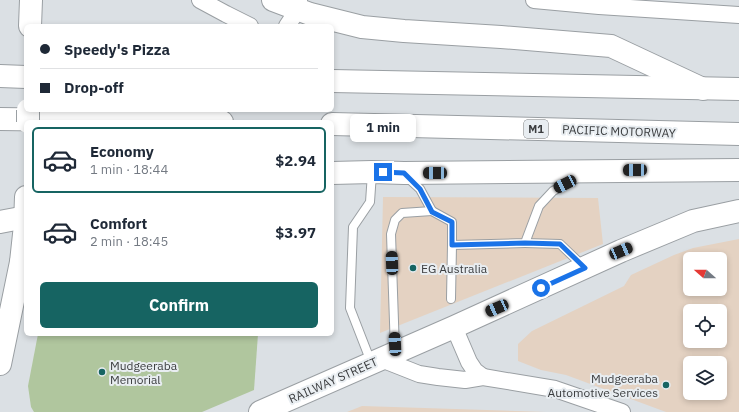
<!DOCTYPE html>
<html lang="en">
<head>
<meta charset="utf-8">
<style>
	body { margin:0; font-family:"IBM Plex Sans",sans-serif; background:#f6f6f7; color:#1f2937; height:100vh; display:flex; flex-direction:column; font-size:15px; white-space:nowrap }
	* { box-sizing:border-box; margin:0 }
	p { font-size:13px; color:#747a83 }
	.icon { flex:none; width:22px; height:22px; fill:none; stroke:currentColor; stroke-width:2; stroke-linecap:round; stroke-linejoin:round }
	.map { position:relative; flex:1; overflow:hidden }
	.panel { position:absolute; left:24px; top:120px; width:310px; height:216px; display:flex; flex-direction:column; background:#fff; border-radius:6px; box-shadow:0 2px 6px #0003 }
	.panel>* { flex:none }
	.top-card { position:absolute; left:24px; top:24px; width:310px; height:88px; border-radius:6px; box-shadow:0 2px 6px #0003; display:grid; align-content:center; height:88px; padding:0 16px; background:#fff }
	.needle { width:26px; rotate:291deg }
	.buttons { position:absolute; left:683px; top:252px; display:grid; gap:8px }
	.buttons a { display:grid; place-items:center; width:44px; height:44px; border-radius:6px; background:#fff; box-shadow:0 2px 6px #0003; font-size:20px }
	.end { position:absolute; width:18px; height:18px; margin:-9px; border:5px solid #1a73e8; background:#fff; box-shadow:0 0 0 2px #fff }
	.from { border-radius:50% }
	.bubble { position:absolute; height:28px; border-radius:6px; background:#fff; box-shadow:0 2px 6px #0003; font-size:13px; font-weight:700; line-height:28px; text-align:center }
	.car { position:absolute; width:12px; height:24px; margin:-12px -6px; border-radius:5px; box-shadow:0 0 3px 1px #0007; background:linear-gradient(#222 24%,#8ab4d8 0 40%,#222 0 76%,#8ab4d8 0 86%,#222 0) }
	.top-card b { display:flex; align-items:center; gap:14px; height:38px; font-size:15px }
	.top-card b+b { border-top:1px solid #e0e1e3 }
	.top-card i { width:10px; height:10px; background:#1f2937 }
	ul { padding:7px 0 0; list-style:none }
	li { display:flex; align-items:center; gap:12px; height:66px; margin:0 8px 6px; padding:0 8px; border:2px solid transparent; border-radius:6px }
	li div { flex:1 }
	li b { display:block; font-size:15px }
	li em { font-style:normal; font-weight:700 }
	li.on { border-color:#166462 }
	li>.icon { width:36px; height:36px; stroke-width:1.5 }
	.primary-button { display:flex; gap:8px; margin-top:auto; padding:8px 16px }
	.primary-button a { flex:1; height:46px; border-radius:6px; background:#166462; color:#fff; font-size:16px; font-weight:700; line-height:46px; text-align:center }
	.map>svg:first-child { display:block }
</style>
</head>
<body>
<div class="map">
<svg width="739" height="412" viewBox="0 0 739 412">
	<rect width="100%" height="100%" fill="#dbe0e4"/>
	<!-- commercial -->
	<g fill="#e4d2c2" fill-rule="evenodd">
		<polygon points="383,197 598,198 603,244 380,333"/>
		<path d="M739,239v173h-73l-100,-37 -25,-5 -23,-9v-17l14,-13 92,-45 7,-11 43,-20 19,-7zM690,259h30v30h-30zM690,311h30v30h-30zM690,363h30v30h-30z"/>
		<polygon points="362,406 546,412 347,412"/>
	</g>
	<!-- green -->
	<polygon fill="#b0c69e" points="38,334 258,334 254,390 202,412 34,412 31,407 28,386"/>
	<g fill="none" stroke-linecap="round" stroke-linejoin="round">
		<defs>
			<g id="service">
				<polyline points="407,177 420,189 432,211 452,222 452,245 525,243 539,206 553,191 577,178"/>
				<polyline points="525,243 560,244 583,266"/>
				<polyline points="451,299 452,245"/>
				<polyline points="395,351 391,234 395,220 402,213 432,211"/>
				<polyline points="371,362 350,308 353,227 370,202 372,173"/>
			</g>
			<g id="minor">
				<polyline points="200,0 226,14 250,26"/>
				<polyline points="534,0 599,6 739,15"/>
				<polyline points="287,26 293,17 299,0"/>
				<polyline points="454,327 469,362 475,371 483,377"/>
				<polyline points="381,359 419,374 438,377 465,380 483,377 555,389 622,412"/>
			</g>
			<polyline id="secondary" points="260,412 454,327 621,251 693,221 739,211"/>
			<g id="primary">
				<polyline points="30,26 31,0"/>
				<polyline points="0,364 21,262 25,225 26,197"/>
			</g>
			<g id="motorway">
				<polyline points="273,0 310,14 362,27 404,31 501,37 611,46 703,89"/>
				<polyline points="0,76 26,77"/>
				<polyline points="332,81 739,89"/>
				<polyline points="0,119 222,122"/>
				<polyline points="332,124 739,134"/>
				<polyline points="332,173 372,172 404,173 739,170"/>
				<polyline points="0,222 26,217"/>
				<polyline points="21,262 26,254"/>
			</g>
		</defs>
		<!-- service casing -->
		<use href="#service" stroke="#9a9fa3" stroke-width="10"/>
		<!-- minor casing -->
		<use href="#minor" stroke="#9a9fa3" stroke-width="18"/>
		<!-- secondary casing -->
		<use href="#secondary" stroke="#9a9fa3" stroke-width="24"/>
		<!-- primary casing -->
		<use href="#primary" stroke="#9a9fa3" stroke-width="24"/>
		<!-- motorway casing -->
		<use href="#motorway" stroke="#9a9fa3" stroke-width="24"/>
		<!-- service -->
		<use href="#service" stroke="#fff" stroke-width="8"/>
		<!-- minor -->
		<use href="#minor" stroke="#fff" stroke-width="16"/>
		<!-- secondary -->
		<use href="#secondary" stroke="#fff" stroke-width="22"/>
		<!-- primary -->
		<use href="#primary" stroke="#fff" stroke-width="22"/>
		<!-- motorway -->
		<use href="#motorway" stroke="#fff" stroke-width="22"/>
		<defs>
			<polyline id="primary-bridge" points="28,122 28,110"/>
		</defs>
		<!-- primary-bridge casing -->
		<use href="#primary-bridge" stroke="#9a9fa3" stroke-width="24" stroke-linecap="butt"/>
		<!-- primary-bridge -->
		<use href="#primary-bridge" stroke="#fff" stroke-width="22"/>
	</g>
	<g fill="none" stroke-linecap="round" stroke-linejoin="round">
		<!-- route -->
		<polyline stroke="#1a73e8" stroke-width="5" points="383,172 404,173 420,189 432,212 452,222 452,245 525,243 560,244 585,268 541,288"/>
	</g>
	<!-- markers -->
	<g fill="#166462" stroke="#e8edf1" stroke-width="1.5">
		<circle cx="413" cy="268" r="4"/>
		<circle cx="102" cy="372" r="4"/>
		<circle cx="666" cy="385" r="4"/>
	</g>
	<g text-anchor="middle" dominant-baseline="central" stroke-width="4" stroke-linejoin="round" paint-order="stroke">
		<!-- shield labels -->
		<rect fill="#e8edf1" stroke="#6f7274" stroke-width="1" x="524" y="120" width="24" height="18" rx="3"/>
		<g font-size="11" font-weight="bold" fill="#3b3d3f">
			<text x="536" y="129">M1</text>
		</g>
		<!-- street labels -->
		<g font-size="12" fill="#3b3d3f" stroke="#e8edf1">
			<text transform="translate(619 131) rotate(2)">PACIFIC MOTORWAY</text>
			<text transform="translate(333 380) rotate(-24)">RAILWAY STREET</text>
		</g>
		<!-- poi labels -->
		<g font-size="12" fill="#3b3d3f" stroke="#e8edf1" text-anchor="start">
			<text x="421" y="268">EG Australia</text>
			<text x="110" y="365">Mudgeeraba<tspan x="110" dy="14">Memorial</tspan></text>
			<text x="658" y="378" text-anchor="end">Mudgeeraba<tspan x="658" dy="14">Automotive Services</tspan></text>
		</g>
	</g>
</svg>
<div class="buttons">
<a><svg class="needle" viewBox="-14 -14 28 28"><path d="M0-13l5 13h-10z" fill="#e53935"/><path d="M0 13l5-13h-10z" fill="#747a83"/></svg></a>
<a><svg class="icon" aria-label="locate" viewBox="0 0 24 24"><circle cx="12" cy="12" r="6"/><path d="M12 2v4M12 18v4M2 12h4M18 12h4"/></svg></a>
<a><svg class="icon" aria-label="layers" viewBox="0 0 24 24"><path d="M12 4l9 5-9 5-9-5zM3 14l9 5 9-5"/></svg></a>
</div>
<i class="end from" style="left:541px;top:288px"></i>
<i class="end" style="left:383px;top:172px"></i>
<div class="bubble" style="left:350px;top:114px;width:66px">1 min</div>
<i class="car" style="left:635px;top:170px;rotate:269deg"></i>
<i class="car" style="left:435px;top:173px;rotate:270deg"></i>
<i class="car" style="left:565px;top:184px;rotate:243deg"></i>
<i class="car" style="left:621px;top:251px;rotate:67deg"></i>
<i class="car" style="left:392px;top:263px;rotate:358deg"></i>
<i class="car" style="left:497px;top:308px;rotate:246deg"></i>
<i class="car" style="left:395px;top:344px;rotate:357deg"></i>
<div class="top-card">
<b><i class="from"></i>Speedy's Pizza</b>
<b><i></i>Drop-off</b>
</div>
<section class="panel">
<ul>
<li class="on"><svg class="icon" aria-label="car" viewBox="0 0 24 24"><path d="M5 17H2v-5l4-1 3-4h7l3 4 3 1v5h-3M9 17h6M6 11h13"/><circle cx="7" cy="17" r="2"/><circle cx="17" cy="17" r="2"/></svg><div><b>Economy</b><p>1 min · 18:44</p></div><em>$2.94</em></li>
<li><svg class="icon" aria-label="car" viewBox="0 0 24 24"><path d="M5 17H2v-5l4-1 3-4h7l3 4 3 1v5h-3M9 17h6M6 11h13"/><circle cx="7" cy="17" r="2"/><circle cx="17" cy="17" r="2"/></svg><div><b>Comfort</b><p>2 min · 18:45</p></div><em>$3.97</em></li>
</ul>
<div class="primary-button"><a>Confirm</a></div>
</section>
</div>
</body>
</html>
